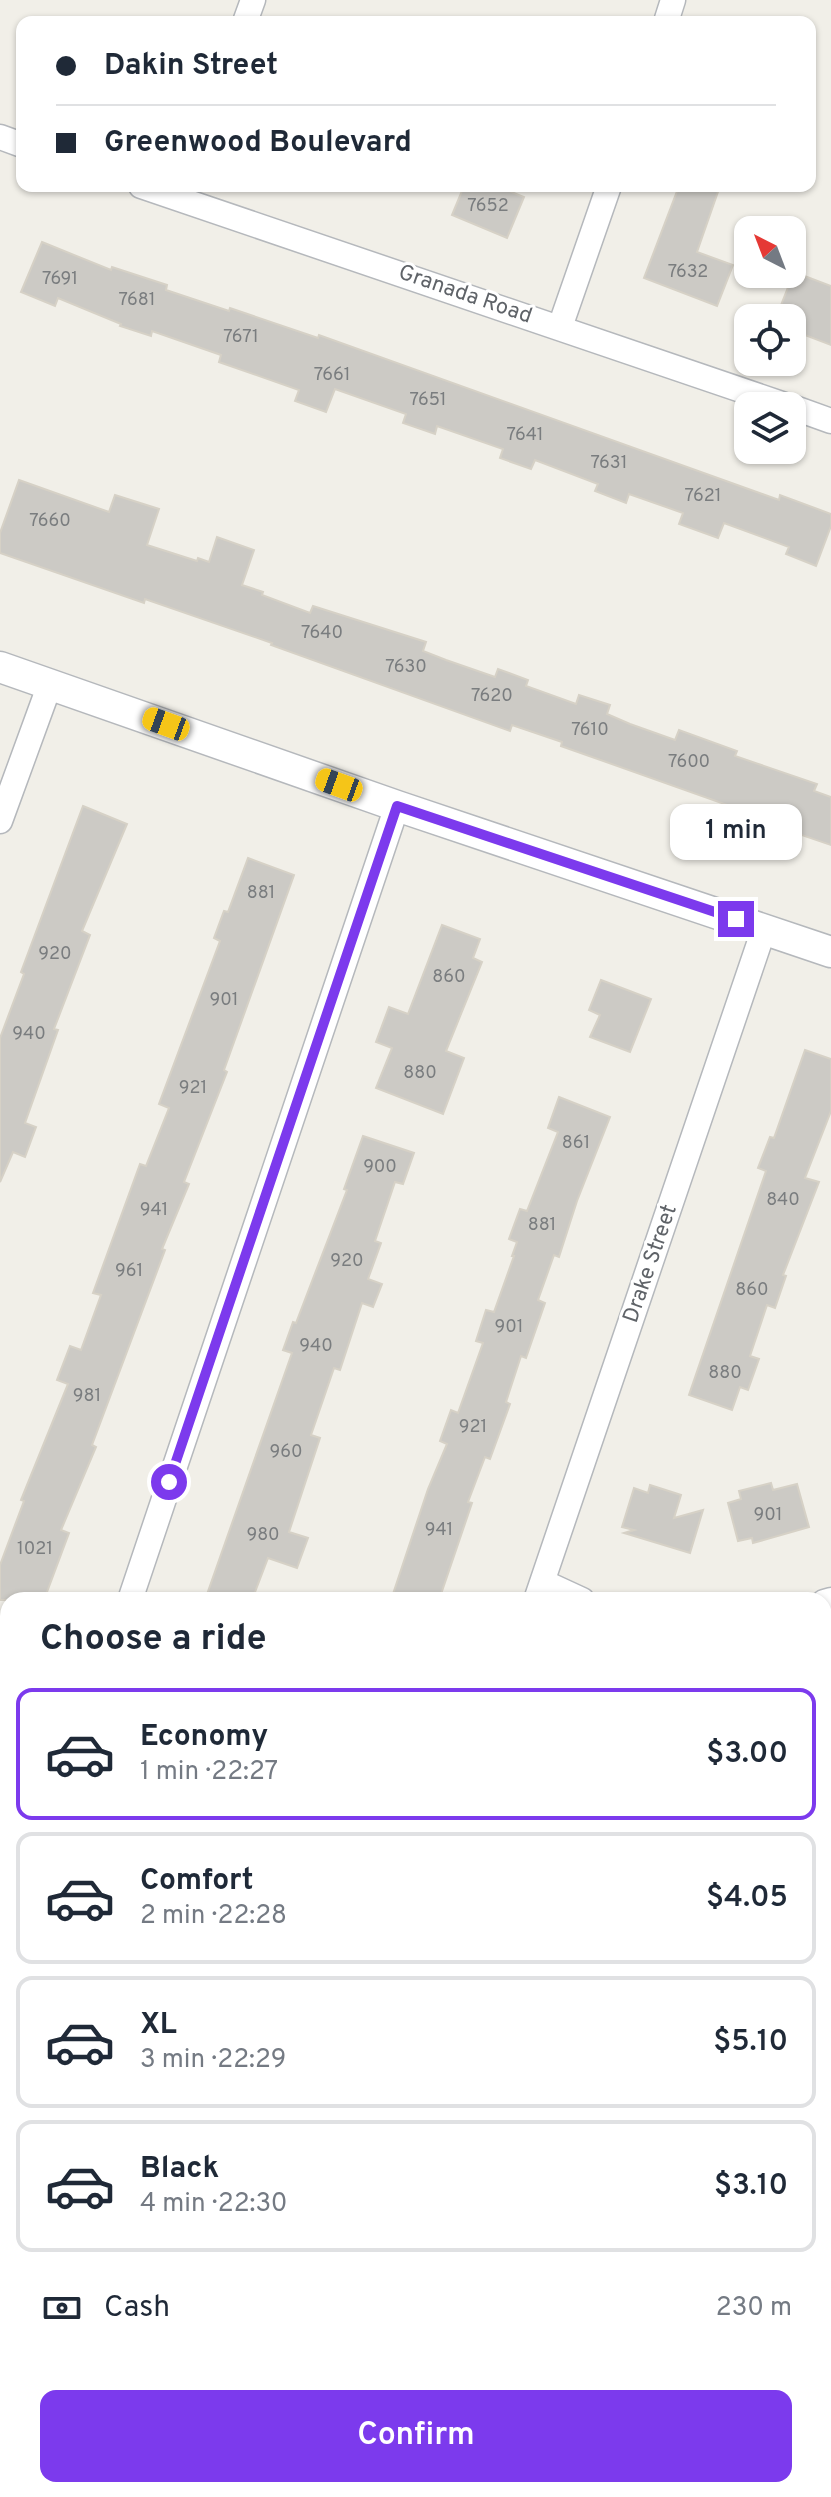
<!DOCTYPE html>
<html lang="en">
<head>
<meta charset="utf-8">
<style>
	body { margin:0; font-family:Overpass,sans-serif; background:#f6f6f7; color:#1f2937; height:100vh; display:flex; flex-direction:column; font-size:30px; white-space:nowrap }
	* { box-sizing:border-box; margin:0 }
	p { font-size:26px; color:#747a83 }
	.icon { flex:none; width:44px; height:44px; fill:none; stroke:currentColor; stroke-width:2; stroke-linecap:round; stroke-linejoin:round }
	.map { position:relative; flex:1; overflow:hidden }
	.side { position:absolute; left:0px; top:1592px; width:832px; height:906px; display:flex; flex-direction:column; background:#fff; border-radius:24px 24px 0 0; box-shadow:0 2px 6px #0004 }
	.side>* { flex:none }
	.banner { position:absolute; left:16px; top:16px; width:800px; height:176px; border-radius:16px; box-shadow:0 2px 6px #0004; display:grid; align-content:center; height:176px; padding:0 40px; background:#fff }
	.needle { width:52px; rotate:318deg }
	.buttons { position:absolute; left:734px; top:216px; display:grid; gap:16px }
	.buttons a { display:grid; place-items:center; width:72px; height:72px; border-radius:16px; background:#fff; box-shadow:0 2px 6px #0004; font-size:40px }
	.end { position:absolute; width:36px; height:36px; margin:-18px; border:10px solid #7c3aed; background:#fff; box-shadow:0 0 0 4px #fff }
	.from { border-radius:50% }
	.bubble { position:absolute; height:56px; border-radius:16px; background:#fff; box-shadow:0 2px 6px #0004; font-size:26px; font-weight:600; line-height:56px; text-align:center }
	.car { position:absolute; width:24px; height:48px; margin:-24px -12px; border-radius:10px; box-shadow:0 0 6px 2px #0007; background:linear-gradient(#f5c518 24%,#345 0 40%,#f5c518 0 76%,#345 0 86%,#f5c518 0) }
	.banner b { display:flex; align-items:center; gap:28px; height:76px; font-size:30px }
	.banner b+b { border-top:2px solid #e0e1e3 }
	.banner i { width:20px; height:20px; background:#1f2937 }
	ul { padding:0; list-style:none }
	li { display:flex; align-items:center; gap:24px; height:132px; margin:0 16px 12px; padding:0 24px; border:4px solid #e0e1e3; border-radius:16px }
	li div { flex:1 }
	li b { display:block; font-size:30px }
	li em { font-style:normal; font-weight:600 }
	li.selected { border-color:#7c3aed }
	li>.icon { width:72px; height:72px; stroke-width:1.5 }
	h2 { padding:0 40px; font-size:36px; line-height:96px }
	.pay { display:flex; align-items:center; gap:20px; height:88px; padding:0 40px; font-size:30px }
	.pay p { margin-inline-start:auto }
	.cta { display:flex; gap:16px; margin-top:auto; padding:16px 40px }
	.cta a { flex:1; height:92px; border-radius:16px; background:#7c3aed; color:#fff; font-size:32px; font-weight:600; line-height:92px; text-align:center }
	.map>svg:first-child { display:block }
</style>
</head>
<body>
<div class="map">
<svg width="831" height="2497" viewBox="0 0 831 2497">
	<rect width="100%" height="100%" fill="#f1efe8"/>
	<!-- building -->
	<g fill="#cccac5" stroke="#d6d1c6" stroke-width="2">
		<polygon points="464,186 497,186 524,197 507,238 452,215"/>
		<polygon points="679,186 720,186 697,252 733,265 717,306 644,278"/>
		<polygon points="42,242 111,270 112,267 167,285 166,290 229,311 230,308 318,338 319,335 779,500 780,495 831,514 831,526 816,566 786,554 789,547 724,523 718,538 679,524 683,513 629,494 626,503 595,491 598,484 535,460 531,469 500,458 503,449 437,426 435,434 403,423 406,414 335,389 326,412 295,401 299,390 219,362 221,355 152,331 151,336 120,326 121,324 58,298 55,306 21,292"/>
		<polygon points="794,272 831,286 831,345 792,330 792,318 776,318"/>
		<polygon points="19,480 109,512 115,495 159,509 147,545 197,561 198,558 209,562 217,537 254,550 242,585 263,592 262,595 310,613 313,606 426,642 423,651 446,660 495,677 498,669 528,680 526,686 576,704 579,695 610,705 607,714 630,724 675,740 679,730 737,751 735,756 817,784 814,791 831,797 831,845 731,811 733,807 561,746 562,742 512,725 510,731 271,645 272,643 145,599 144,603 0,553 0,533"/>
		<polygon points="83,806 127,824 82,931 90,935 54,1029 58,1030 25,1123 36,1127 25,1157 13,1152 0,1182 0,1038 24,974 21,972"/>
		<polygon points="248,858 294,875 224,1070 227,1072 184,1182 189,1184 162,1249 165,1250 92,1445 96,1447 61,1530 69,1533 44,1600 0,1600 0,1565 24,1501 21,1500 68,1384 57,1380 70,1346 81,1350 101,1295 93,1293 140,1164 146,1166 169,1108 159,1104 220,941 214,938 224,911 228,912"/>
		<polygon points="442,925 480,939 473,958 482,962 446,1051 464,1058 443,1114 376,1088 392,1048 376,1042 389,1007 408,1014"/>
		<polygon points="601,980 651,999 630,1052 590,1037 600,1015 589,1010"/>
		<polygon points="805,1050 831,1059 831,1111 805,1178 819,1182 783,1275 786,1276 775,1308 767,1305 750,1356 759,1359 748,1390 740,1387 732,1410 689,1395 766,1171 758,1168 770,1137 774,1138"/>
		<polygon points="559,1097 610,1117 577,1201 559,1257 554,1255 538,1300 545,1303 526,1358 521,1356 506,1402 510,1404 490,1459 485,1457 468,1502 472,1503 439,1600 391,1600 428,1489 447,1444 440,1441 451,1410 458,1413 483,1343 476,1341 486,1310 494,1312 514,1256 512,1256 517,1242 509,1239 520,1209 527,1211 558,1132 548,1128"/>
		<polygon points="363,1136 414,1153 403,1184 395,1182 375,1241 381,1243 368,1279 382,1284 373,1307 362,1303 340,1370 334,1368 311,1435 320,1438 289,1532 308,1538 297,1568 268,1558 252,1600 205,1600 292,1353 283,1350 293,1322 296,1323 347,1190 344,1189"/>
		<polygon points="771,1483 773,1490 797,1484 809,1527 753,1543 752,1538 738,1541 728,1503 741,1499 739,1491"/>
		<polygon points="650,1485 681,1495 674,1518 703,1510 690,1553 624,1533 634,1530 622,1527 634,1488 648,1493"/>
	</g>
	<g fill="none" stroke-linecap="round" stroke-linejoin="round">
		<defs>
			<g id="minor">
				<polyline points="245,22 253,0"/>
				<polyline points="666,22 673,0"/>
				<polyline points="0,137 22,145"/>
				<polyline points="141,186 788,406"/>
				<polyline points="560,327 609,186"/>
				<polyline points="792,407 831,421"/>
				<polyline points="0,821 50,684"/>
				<polyline points="543,1582 582,1600"/>
				<polyline points="130,1600 397,806"/>
				<polyline points="536,1600 764,929"/>
				<polyline points="824,1602 831,1600"/>
				<polyline points="0,1984 8,1961"/>
				<polyline points="824,2059 831,2054"/>
				<polyline points="0,2425 8,2429"/>
				<polyline points="136,2490 167,2497"/>
				<polyline points="739,2490 745,2497"/>
				<polyline points="259,2497 279,2490"/>
			</g>
			<polyline id="tertiary" points="0,667 397,806 831,952"/>
		</defs>
		<!-- minor casing -->
		<use href="#minor" stroke="#b5b8bc" stroke-width="27"/>
		<!-- tertiary casing -->
		<use href="#tertiary" stroke="#b5b8bc" stroke-width="33"/>
		<!-- minor -->
		<use href="#minor" stroke="#fff" stroke-width="24"/>
		<!-- tertiary -->
		<use href="#tertiary" stroke="#fff" stroke-width="30"/>
	</g>
	<g fill="none" stroke-linecap="round" stroke-linejoin="round">
		<!-- route -->
		<polyline stroke="#7c3aed" stroke-width="10" points="169,1482 397,806 736,919"/>
	</g>
	<g text-anchor="middle" dominant-baseline="central" stroke-width="6" stroke-linejoin="round" paint-order="stroke">
		<!-- number labels -->
		<g font-size="18" fill="#7a7d7f">
			<text x="488" y="206">7652</text>
			<text x="688" y="272">7632</text>
			<text x="60" y="279">7691</text>
			<text x="137" y="300">7681</text>
			<text x="241" y="337">7671</text>
			<text x="332" y="375">7661</text>
			<text x="428" y="400">7651</text>
			<text x="525" y="435">7641</text>
			<text x="609" y="463">7631</text>
			<text x="703" y="496">7621</text>
			<text x="50" y="521">7660</text>
			<text x="322" y="633">7640</text>
			<text x="406" y="667">7630</text>
			<text x="492" y="696">7620</text>
			<text x="590" y="730">7610</text>
			<text x="689" y="762">7600</text>
			<text x="261" y="893">881</text>
			<text x="55" y="954">920</text>
			<text x="449" y="977">860</text>
			<text x="224" y="1000">901</text>
			<text x="29" y="1034">940</text>
			<text x="420" y="1073">880</text>
			<text x="193" y="1088">921</text>
			<text x="576" y="1143">861</text>
			<text x="380" y="1167">900</text>
			<text x="783" y="1200">840</text>
			<text x="154" y="1210">941</text>
			<text x="542" y="1225">881</text>
			<text x="347" y="1261">920</text>
			<text x="129" y="1271">961</text>
			<text x="752" y="1290">860</text>
			<text x="509" y="1327">901</text>
			<text x="316" y="1346">940</text>
			<text x="725" y="1373">880</text>
			<text x="87" y="1396">981</text>
			<text x="473" y="1427">921</text>
			<text x="286" y="1452">960</text>
			<text x="768" y="1515">901</text>
			<text x="439" y="1530">941</text>
			<text x="263" y="1535">980</text>
			<text x="35" y="1549">1021</text>
		</g>
		<!-- street labels -->
		<g font-size="22" fill="#5f6368" stroke="#fff">
			<text transform="translate(465 295) rotate(19)">Granada Road</text>
			<text transform="translate(651 1264) rotate(-71)">Drake Street</text>
		</g>
	</g>
</svg>
<div class="buttons">
<a><svg class="needle" viewBox="-14 -14 28 28"><path d="M0-13l5 13h-10z" fill="#e53935"/><path d="M0 13l5-13h-10z" fill="#747a83"/></svg></a>
<a><svg class="icon" aria-label="locate" viewBox="0 0 24 24"><circle cx="12" cy="12" r="6"/><path d="M12 2v4M12 18v4M2 12h4M18 12h4"/></svg></a>
<a><svg class="icon" aria-label="layers" viewBox="0 0 24 24"><path d="M12 4l9 5-9 5-9-5zM3 14l9 5 9-5"/></svg></a>
</div>
<i class="end from" style="left:169px;top:1482px"></i>
<i class="end" style="left:736px;top:919px"></i>
<div class="bubble" style="left:670px;top:804px;width:132px">1 min</div>
<i class="car" style="left:166px;top:724px;rotate:290deg"></i>
<i class="car" style="left:339px;top:785px;rotate:290deg"></i>
<div class="banner">
<b><i class="from"></i>Dakin Street</b>
<b><i></i>Greenwood Boulevard</b>
</div>
<section class="side">
<h2>Choose a ride</h2>
<ul>
<li class="selected"><svg class="icon" aria-label="car" viewBox="0 0 24 24"><path d="M5 17H2v-5l4-1 3-4h7l3 4 3 1v5h-3M9 17h6M6 11h13"/><circle cx="7" cy="17" r="2"/><circle cx="17" cy="17" r="2"/></svg><div><b>Economy</b><p>1 min · 22:27</p></div><em>$3.00</em></li>
<li><svg class="icon" aria-label="car" viewBox="0 0 24 24"><path d="M5 17H2v-5l4-1 3-4h7l3 4 3 1v5h-3M9 17h6M6 11h13"/><circle cx="7" cy="17" r="2"/><circle cx="17" cy="17" r="2"/></svg><div><b>Comfort</b><p>2 min · 22:28</p></div><em>$4.05</em></li>
<li><svg class="icon" aria-label="car" viewBox="0 0 24 24"><path d="M5 17H2v-5l4-1 3-4h7l3 4 3 1v5h-3M9 17h6M6 11h13"/><circle cx="7" cy="17" r="2"/><circle cx="17" cy="17" r="2"/></svg><div><b>XL</b><p>3 min · 22:29</p></div><em>$5.10</em></li>
<li><svg class="icon" aria-label="car" viewBox="0 0 24 24"><path d="M5 17H2v-5l4-1 3-4h7l3 4 3 1v5h-3M9 17h6M6 11h13"/><circle cx="7" cy="17" r="2"/><circle cx="17" cy="17" r="2"/></svg><div><b>Black</b><p>4 min · 22:30</p></div><em>$3.10</em></li>
</ul>
<div class="pay"><svg class="icon" aria-label="cash" viewBox="0 0 24 24"><path d="M3 7h18v10H3z"/><circle cx="12" cy="12" r="2"/></svg>Cash<p>230 m</p></div>
<div class="cta"><a>Confirm</a></div>
</section>
</div>
</body>
</html>
